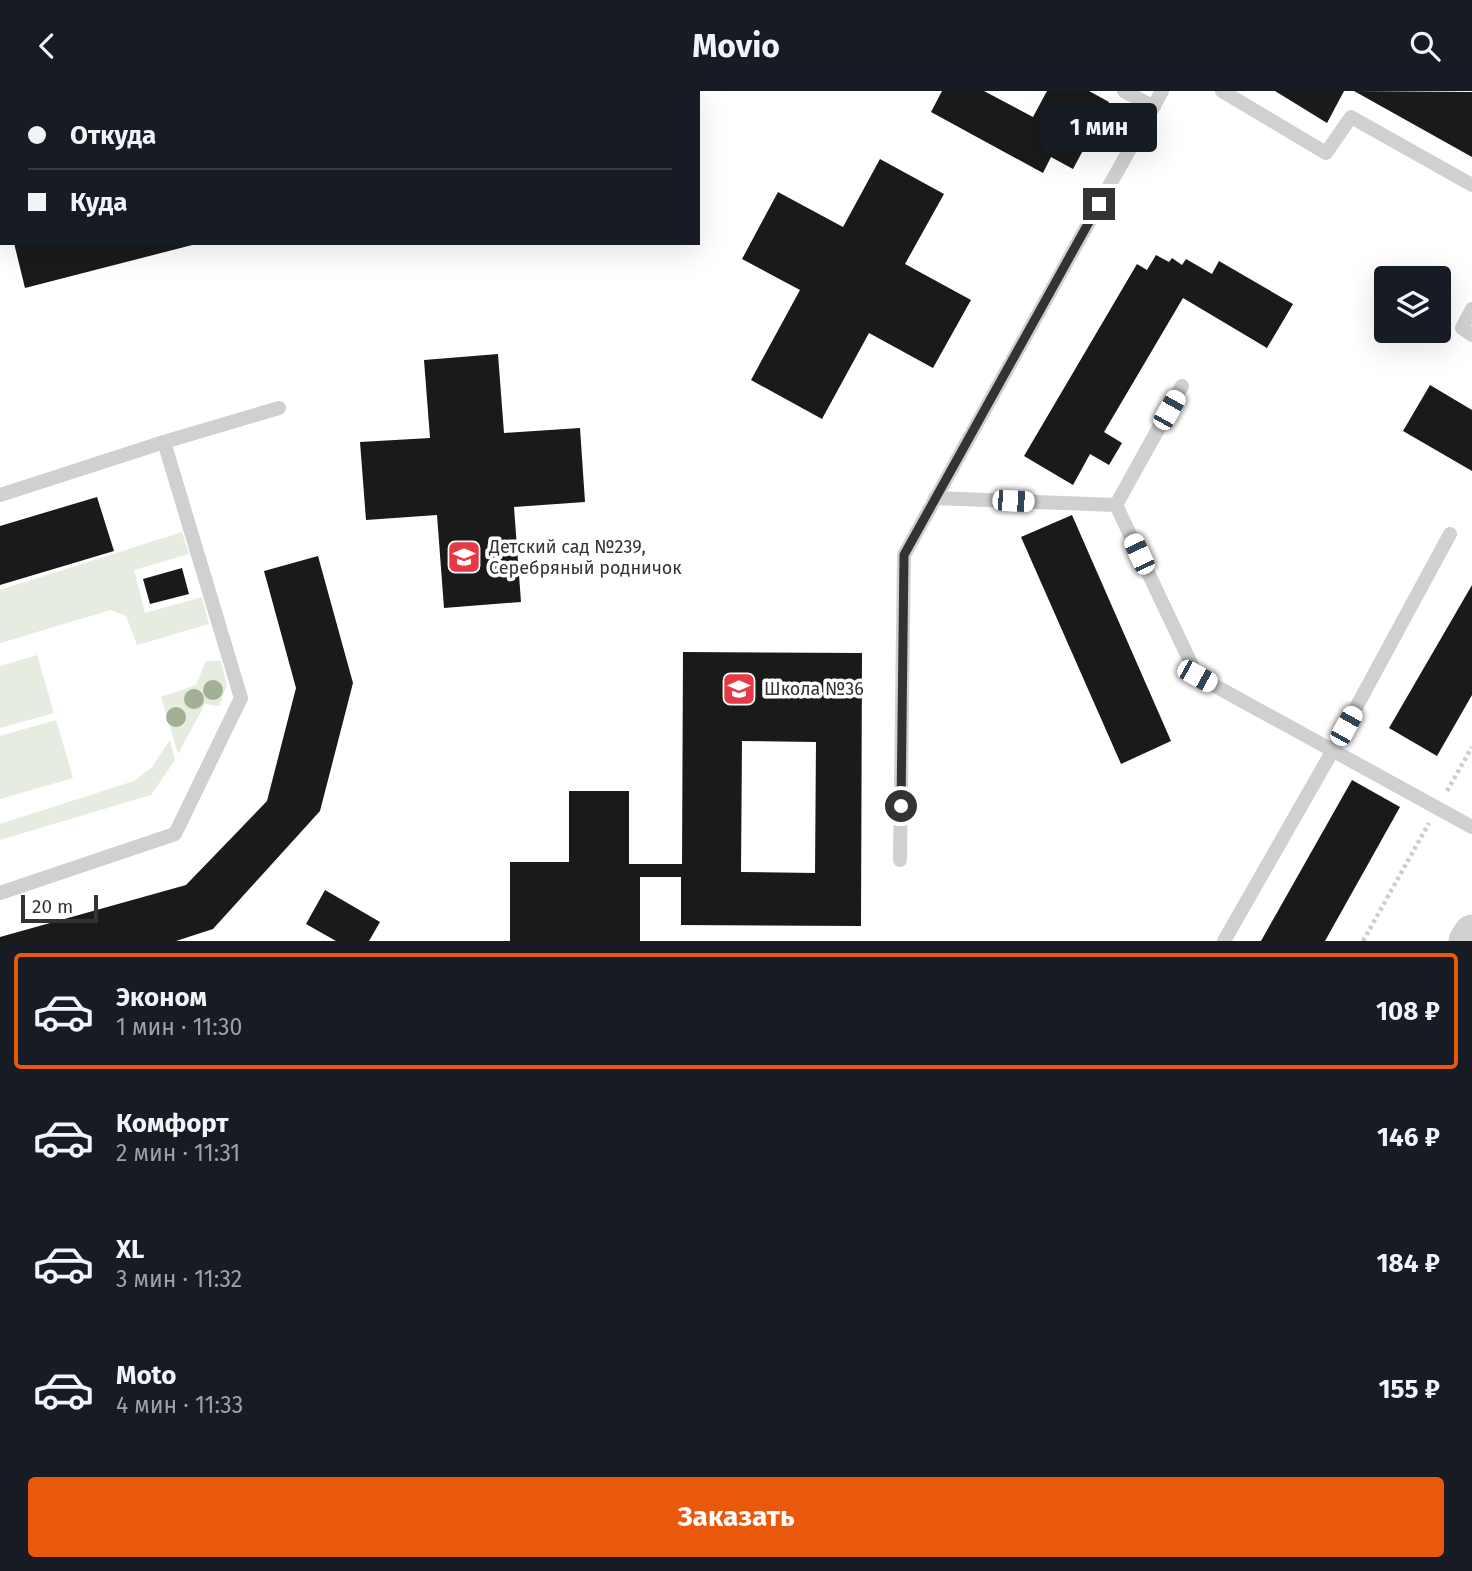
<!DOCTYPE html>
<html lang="ru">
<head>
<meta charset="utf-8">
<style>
	body { margin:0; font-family:"Fira Sans",sans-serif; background:#20242c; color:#f1f3f6; height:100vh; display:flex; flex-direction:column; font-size:26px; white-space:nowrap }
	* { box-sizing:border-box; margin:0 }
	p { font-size:23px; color:#9ea1a6 }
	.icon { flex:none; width:38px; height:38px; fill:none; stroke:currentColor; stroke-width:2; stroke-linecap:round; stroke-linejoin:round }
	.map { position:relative; height:850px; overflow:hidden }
	.side { display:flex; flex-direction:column; background:#171b24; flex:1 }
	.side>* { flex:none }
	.top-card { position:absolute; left:0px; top:0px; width:700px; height:154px; box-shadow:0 7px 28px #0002; display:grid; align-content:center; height:154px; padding:0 28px; background:#171b24 }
	.controls { position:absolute; left:1374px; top:175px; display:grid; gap:14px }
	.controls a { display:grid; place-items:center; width:77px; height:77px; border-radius:7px; background:#171b24; box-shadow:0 7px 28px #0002; font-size:35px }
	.scale { position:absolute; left:21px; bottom:18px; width:77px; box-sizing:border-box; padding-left:7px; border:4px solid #333; border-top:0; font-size:19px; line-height:24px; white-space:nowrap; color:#333; -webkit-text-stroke:5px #fff; paint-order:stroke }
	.end { position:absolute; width:32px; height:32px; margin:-16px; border:9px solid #333; background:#fff; box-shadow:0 0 0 4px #fff }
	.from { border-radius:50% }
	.bubble { position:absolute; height:49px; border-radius:7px; background:#171b24; box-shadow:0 7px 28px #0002; font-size:23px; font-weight:700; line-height:49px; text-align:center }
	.car { position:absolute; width:21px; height:42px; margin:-21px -10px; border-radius:9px; box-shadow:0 0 5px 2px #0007; background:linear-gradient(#fff 24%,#345 0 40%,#fff 0 76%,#345 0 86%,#fff 0) }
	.top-card b { display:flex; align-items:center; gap:24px; height:66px; font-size:26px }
	.top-card b+b { border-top:2px solid #363941 }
	.top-card i { width:18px; height:18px; background:#f1f3f6 }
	ul { padding:12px 0 0; list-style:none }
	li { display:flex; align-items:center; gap:21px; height:116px; margin:0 14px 10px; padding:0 14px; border:4px solid transparent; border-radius:7px }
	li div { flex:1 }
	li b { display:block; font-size:26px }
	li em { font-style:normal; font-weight:700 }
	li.current { border-color:#ea580c }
	li>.icon { width:63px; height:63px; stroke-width:1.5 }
	.action { display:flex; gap:14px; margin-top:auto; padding:14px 28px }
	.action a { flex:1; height:80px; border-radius:7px; background:#ea580c; color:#fff; font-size:28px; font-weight:700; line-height:80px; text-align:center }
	header { display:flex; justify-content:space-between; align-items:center; height:91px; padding:0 28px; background:#171b24; font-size:32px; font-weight:700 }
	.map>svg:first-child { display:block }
</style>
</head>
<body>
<header><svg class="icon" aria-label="back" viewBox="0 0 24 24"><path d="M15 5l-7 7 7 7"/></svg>Movio<svg class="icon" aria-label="search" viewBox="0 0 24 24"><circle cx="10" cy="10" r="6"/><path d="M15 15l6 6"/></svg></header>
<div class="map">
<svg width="1472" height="850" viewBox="0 0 1472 850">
	<rect width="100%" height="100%" fill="#fff"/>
	<!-- green -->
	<g fill="#e6ecdf">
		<polygon points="182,441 189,463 134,479 145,522 202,506 209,533 137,554 126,525 110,519 0,552 0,499"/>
		<polygon points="37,564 54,622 0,637 0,575"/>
		<polygon points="206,570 221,570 227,594 219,615 205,613 178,663 161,606 196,594"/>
		<polygon points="56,629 73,687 0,708 0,645"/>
		<polygon points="170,649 175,669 151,704 0,749 0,733 134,690 152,676"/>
	</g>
	<!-- building -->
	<g fill="#1a1a1a" fill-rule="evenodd">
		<polygon points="942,0 984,0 1033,26 1047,0 1089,0 1109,11 1073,78 1051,66 1043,82 931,21"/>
		<polygon points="1275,0 1344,0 1327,32"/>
		<polygon points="1354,0 1472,1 1472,66"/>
		<polygon points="880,68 944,103 905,173 971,209 933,277 869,242 822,328 751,289 800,199 742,168 778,101 843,136"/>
		<polygon points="14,152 195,152 196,153 25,197"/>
		<polygon points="1156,164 1169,171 1172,167 1182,174 1186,168 1212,183 1219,170 1293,213 1267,257 1183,207 1104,341 1122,352 1109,374 1090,363 1073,394 1024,365 1137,173 1147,179"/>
		<polygon points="498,263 504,342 580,337 585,411 514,416 521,511 444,517 437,424 366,429 360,351 430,347 424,269"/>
		<polygon points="1430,294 1472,319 1472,380 1403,340"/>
		<polygon points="97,406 114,460 0,494 0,435"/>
		<polygon points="1072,424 1171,650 1121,673 1021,446"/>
		<polygon points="318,465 353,592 320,720 213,838 176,850 0,850 0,846 186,794 267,710 296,597 264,480"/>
		<polygon points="182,477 189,503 150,513 143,488"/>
		<polygon points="1472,494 1472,604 1437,665 1389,637"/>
		<path d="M683,561l179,1 -1,273 -180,-1v-48h-41v64h-130v-79h59v-71h60v73h53zM742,650l74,1 -1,131 -74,-1z"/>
		<polygon points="1352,689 1400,716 1325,850 1261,850"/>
		<polygon points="325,799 380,831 369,850 336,850 306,833"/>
	</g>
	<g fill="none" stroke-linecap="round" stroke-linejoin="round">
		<!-- path -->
		<g stroke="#cdcdcd" stroke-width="4.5" stroke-dasharray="3.5 3.5" stroke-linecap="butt">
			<polyline points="1447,700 1472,656"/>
			<polyline points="1363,850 1429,732"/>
		</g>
		<!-- service -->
		<g stroke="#d0d0d0" stroke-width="14">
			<polyline points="166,0 166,2"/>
			<polyline points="1124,0 1154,16"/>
			<polyline points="1222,0 1326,62 1351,26 1472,94"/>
			<polyline points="0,99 2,98"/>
			<polyline points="1472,218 1462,237 1472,244"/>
			<polyline points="164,351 279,317"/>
			<polyline points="0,404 164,351 241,607 175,743 0,802"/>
			<polyline points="935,407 1116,414 1197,585 1472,736"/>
			<polyline points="1116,414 1182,295"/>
			<polyline points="900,769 904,464 1162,0"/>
			<polyline points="1224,850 1333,659 1450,443"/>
		</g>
		<!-- tertiary -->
		<polyline stroke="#d0d0d0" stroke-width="37" points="1467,850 1472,842"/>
	</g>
	<!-- trees -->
	<g fill="#a2b095">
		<circle cx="213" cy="599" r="10"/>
		<circle cx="194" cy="608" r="10"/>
		<circle cx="176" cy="626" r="10"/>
	</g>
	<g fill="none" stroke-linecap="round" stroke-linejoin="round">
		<!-- route -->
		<polyline stroke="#333" stroke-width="9" points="901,715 904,464 1099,113"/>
	</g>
	<!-- icons -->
	<defs>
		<symbol id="school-square" viewBox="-11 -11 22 22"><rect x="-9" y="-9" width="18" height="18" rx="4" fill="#e63946" stroke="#fff"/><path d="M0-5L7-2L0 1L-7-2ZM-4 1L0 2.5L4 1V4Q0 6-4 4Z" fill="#fff"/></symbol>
	</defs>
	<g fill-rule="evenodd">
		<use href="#school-square" x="445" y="447" width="38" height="38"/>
		<use href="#school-square" x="720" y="579" width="38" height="38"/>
	</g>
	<g text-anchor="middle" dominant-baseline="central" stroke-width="7" stroke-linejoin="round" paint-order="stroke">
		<!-- poi labels -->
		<g font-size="18" fill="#333" stroke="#fff" text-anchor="start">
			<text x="489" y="456">Детский сад №239,<tspan x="489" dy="21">Серебряный родничок</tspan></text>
			<text x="764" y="598">Школа №36</text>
		</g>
	</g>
</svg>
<div class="controls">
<a><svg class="icon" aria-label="layers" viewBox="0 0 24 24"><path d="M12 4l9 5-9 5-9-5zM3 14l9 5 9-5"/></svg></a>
</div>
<div class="scale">20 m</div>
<i class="end from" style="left:901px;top:715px"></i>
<i class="end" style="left:1099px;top:113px"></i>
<div class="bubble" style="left:1041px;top:12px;width:116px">1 мин</div>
<i class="car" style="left:1169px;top:319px;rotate:29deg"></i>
<i class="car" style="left:1013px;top:410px;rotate:93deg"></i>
<i class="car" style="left:1139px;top:463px;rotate:335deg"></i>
<i class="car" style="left:1197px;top:585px;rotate:119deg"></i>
<i class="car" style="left:1346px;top:635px;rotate:29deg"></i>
<div class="top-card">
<b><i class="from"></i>Откуда</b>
<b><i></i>Куда</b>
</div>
</div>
<section class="side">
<ul>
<li class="current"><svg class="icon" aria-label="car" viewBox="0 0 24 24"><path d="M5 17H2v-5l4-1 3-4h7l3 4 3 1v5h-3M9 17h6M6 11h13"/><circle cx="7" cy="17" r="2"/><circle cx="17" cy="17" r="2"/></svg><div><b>Эконом</b><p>1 мин · 11:30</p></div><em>108 ₽</em></li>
<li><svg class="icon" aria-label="car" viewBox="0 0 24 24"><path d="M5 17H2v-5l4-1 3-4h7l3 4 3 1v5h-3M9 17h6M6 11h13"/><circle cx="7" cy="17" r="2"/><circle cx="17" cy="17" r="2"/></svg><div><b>Комфорт</b><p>2 мин · 11:31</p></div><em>146 ₽</em></li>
<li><svg class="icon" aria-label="car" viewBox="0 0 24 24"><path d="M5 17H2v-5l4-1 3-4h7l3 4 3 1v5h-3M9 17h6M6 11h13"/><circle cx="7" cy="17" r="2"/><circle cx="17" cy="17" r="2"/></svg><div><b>XL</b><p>3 мин · 11:32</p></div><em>184 ₽</em></li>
<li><svg class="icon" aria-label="car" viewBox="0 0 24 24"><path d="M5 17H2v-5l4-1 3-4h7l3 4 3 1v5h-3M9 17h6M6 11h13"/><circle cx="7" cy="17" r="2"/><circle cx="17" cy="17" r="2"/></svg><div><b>Moto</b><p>4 мин · 11:33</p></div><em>155 ₽</em></li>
</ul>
<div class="action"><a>Заказать</a></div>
</section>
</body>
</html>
